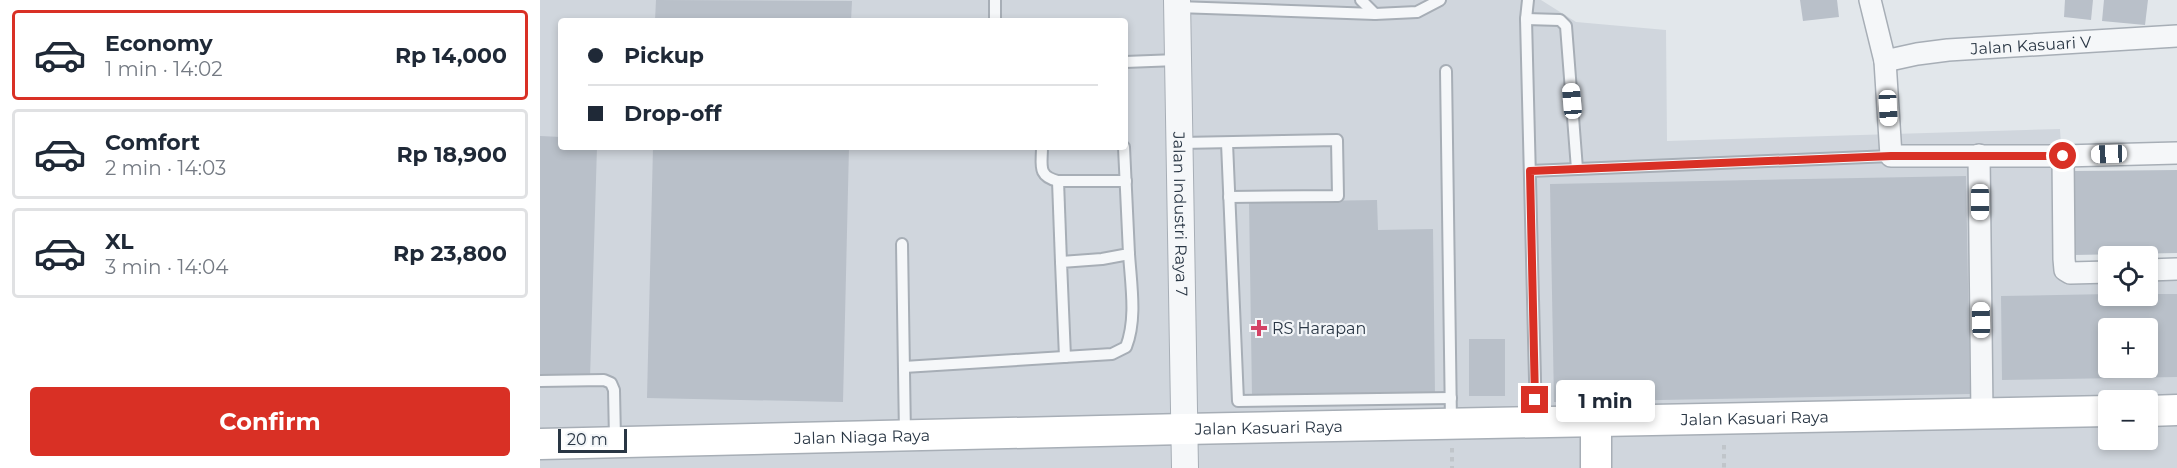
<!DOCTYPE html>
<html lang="en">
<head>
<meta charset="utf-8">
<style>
	body { margin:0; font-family:Montserrat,sans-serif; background:#f6f6f7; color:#1f2937; height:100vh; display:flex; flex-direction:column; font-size:22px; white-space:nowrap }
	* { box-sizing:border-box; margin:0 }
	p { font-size:20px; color:#747a83 }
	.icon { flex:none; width:33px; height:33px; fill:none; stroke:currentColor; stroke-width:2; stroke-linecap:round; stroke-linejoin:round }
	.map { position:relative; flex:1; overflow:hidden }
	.details { display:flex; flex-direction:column; background:#fff; width:540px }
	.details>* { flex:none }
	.top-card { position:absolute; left:18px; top:18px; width:570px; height:132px; border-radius:6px; box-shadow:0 3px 9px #0003; display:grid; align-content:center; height:132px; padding:0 30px; background:#fff }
	.buttons { position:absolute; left:1558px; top:246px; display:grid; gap:12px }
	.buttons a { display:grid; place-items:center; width:60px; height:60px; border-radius:6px; background:#fff; box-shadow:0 3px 9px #0003; font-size:30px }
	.scale { position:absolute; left:18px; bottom:15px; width:69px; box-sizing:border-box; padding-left:6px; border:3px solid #293644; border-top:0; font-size:16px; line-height:21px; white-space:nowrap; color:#293644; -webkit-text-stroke:4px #f2f5f8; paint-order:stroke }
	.end { position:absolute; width:27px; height:27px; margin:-14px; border:8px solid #d93025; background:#fff; box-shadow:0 0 0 3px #fff }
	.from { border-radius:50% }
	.bubble { position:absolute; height:42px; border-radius:6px; background:#fff; box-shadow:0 3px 9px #0003; font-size:20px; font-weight:700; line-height:42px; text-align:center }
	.car { position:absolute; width:18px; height:36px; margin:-18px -9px; border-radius:8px; box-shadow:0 0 4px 2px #0007; background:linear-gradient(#fff 24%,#345 0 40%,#fff 0 76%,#345 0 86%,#fff 0) }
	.top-card b { display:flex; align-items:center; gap:21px; height:57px; font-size:22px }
	.top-card b+b { border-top:2px solid #e0e1e3 }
	.top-card i { width:15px; height:15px; background:#1f2937 }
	ul { padding:10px 0 0; list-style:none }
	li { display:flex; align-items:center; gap:18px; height:90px; margin:0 12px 9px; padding:0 18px; border:3px solid #e0e1e3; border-radius:6px }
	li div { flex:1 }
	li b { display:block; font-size:22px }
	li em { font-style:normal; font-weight:700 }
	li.current { border-color:#d93025 }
	li>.icon { width:54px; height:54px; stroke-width:1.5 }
	.action { display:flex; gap:12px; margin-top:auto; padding:12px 30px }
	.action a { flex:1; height:69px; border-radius:6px; background:#d93025; color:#fff; font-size:24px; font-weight:700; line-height:69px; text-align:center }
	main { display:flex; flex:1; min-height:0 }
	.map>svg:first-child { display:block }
</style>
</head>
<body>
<main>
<section class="details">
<ul>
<li class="current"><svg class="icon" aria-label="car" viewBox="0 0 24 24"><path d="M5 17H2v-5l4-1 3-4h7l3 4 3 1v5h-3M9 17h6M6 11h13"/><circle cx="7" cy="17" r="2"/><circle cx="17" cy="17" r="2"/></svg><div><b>Economy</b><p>1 min · 14:02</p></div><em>Rp 14,000</em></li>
<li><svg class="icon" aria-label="car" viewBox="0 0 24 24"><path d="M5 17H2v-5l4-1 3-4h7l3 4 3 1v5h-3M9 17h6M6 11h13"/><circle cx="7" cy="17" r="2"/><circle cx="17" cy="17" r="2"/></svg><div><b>Comfort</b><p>2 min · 14:03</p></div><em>Rp 18,900</em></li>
<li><svg class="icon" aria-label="car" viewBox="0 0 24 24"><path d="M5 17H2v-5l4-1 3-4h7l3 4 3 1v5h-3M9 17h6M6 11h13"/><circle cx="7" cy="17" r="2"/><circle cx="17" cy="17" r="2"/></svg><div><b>XL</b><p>3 min · 14:04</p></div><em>Rp 23,800</em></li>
</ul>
<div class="action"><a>Confirm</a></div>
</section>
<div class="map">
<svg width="1637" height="468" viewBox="0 0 1637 468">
	<rect width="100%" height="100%" fill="#e2e7eb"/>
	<!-- built -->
	<path fill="#d0d6dd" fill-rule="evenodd" d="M0,0h1001l35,22 90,8 1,111 393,-12 9,145 40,-1v23h39v-24l29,-1v197h-1637zM21,21h564v126h-564zM1569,328h39v40h-39zM1569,400h39v40h-39z"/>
	<!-- building -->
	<g fill="#b9c0c9" fill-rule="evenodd">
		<polygon points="116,0 312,1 311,21 115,21"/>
		<polygon points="1260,0 1297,0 1299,17 1263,21"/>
		<polygon points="1525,0 1553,0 1551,20 1524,17"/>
		<polygon points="1564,0 1608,0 1605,25 1562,21"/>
		<polygon points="0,136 21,137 21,147 57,147 50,379 0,377"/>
		<polygon points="113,147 309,147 303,402 107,398"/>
		<polygon points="1637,170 1637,253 1534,255 1533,171"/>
		<polygon points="1426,176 1430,394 1014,402 1010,184"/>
		<polygon points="837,200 838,230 893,229 895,394 712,396 709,202"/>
		<path d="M1569,294l39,2v-2h29v83l-175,3 -1,-84zM1569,328h39v40h-39z"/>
		<rect x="929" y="339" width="36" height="57"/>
	</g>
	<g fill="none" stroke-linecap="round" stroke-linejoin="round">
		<defs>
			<g id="service">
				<polyline points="821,0 835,14"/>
				<polyline points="988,0 986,19 996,419"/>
				<polyline points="637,7 835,14 877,12 900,0"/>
				<polyline points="986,19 1020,20 1026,26 1037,169"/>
				<polyline points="455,21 455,0"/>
				<polyline points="585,62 637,60"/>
				<polyline points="906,71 911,422"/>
				<polyline points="641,143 797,140 798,196 689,197"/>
				<polyline points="687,143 698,401 911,398"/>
				<path d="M502,147c0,18 -5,29 16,34h68"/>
				<polyline points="990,171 1351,156"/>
				<polyline points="518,181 521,262"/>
				<polyline points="362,244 365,435"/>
				<polyline points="525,357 521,262 562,259 589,254 584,147"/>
				<path d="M364,367l208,-13 14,-7c11,-28 5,-62 3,-93"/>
				<polyline points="0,381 64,380 71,383 74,390 75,439"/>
			</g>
			<g id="minor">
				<polyline points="1330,0 1345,61 1351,156 1523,156 1637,153"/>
				<path id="s1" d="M1345,61l32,-7 31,-4 229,-14"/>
				<polyline points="1439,155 1442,414"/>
				<polyline points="1523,156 1524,259 1525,270 1530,273 1569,272"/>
				<polyline points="1608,270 1637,269"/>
			</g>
			<g id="tertiary">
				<path id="s2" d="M637,0l8,468"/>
			</g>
			<g id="secondary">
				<polyline points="1608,411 1637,410"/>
				<polyline points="1056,421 1056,468"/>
				<path id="s3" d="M0,444l644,-15 925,-18"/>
			</g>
		</defs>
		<!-- service casing -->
		<use href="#service" stroke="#a7aeb6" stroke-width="14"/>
		<!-- minor casing -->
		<use href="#minor" stroke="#a7aeb6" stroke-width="24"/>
		<!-- tertiary casing -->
		<use href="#tertiary" stroke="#a7aeb6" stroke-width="28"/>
		<!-- secondary casing -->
		<use href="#secondary" stroke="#a7aeb6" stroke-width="33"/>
		<!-- path -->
		<g stroke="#c0c5ca" stroke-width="4" stroke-dasharray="4.5 4.5" stroke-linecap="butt">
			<polyline points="1184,445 1184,468"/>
			<polyline points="912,448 912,468"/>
		</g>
		<!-- service -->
		<use href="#service" stroke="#f5f7f9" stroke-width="10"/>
		<!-- minor -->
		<use href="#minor" stroke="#f5f7f9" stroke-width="21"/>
		<!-- tertiary -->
		<use href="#tertiary" stroke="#f5f7f9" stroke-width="26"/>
		<!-- secondary -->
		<use href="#secondary" stroke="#fff" stroke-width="30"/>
	</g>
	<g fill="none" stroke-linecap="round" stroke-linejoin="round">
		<!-- route -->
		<polyline stroke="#d93025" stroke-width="8" points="995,400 990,171 1351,156 1523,156"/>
	</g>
	<!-- markers -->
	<path fill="#d44366" stroke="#f2f5f8" stroke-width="2" d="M716 319h6v6h6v6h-6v6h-6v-6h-6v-6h6z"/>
	<g text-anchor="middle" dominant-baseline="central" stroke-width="4.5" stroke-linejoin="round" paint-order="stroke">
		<!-- street labels -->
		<g font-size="16" fill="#293644" stroke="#f2f5f8">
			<text stroke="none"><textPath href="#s1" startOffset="147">Jalan Kasuari V</textPath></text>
			<text stroke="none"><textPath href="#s2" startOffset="214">Jalan Industri Raya 7</textPath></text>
			<text stroke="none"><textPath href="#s3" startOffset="1215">Jalan Kasuari Raya</textPath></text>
			<text stroke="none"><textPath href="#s3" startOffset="729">Jalan Kasuari Raya</textPath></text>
			<text stroke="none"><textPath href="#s3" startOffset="322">Jalan Niaga Raya</textPath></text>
		</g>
		<!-- poi labels -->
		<g font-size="16" fill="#293644" stroke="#f2f5f8" text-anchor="start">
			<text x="732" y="328">RS Harapan</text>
		</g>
	</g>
</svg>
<div class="buttons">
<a><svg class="icon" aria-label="locate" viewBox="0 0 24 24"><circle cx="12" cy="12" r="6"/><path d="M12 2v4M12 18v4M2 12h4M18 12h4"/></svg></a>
<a>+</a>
<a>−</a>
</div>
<div class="scale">20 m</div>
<i class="end from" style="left:1523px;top:156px"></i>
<i class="end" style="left:995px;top:400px"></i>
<div class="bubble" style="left:1016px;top:380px;width:99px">1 min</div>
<i class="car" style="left:1032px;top:101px;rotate:355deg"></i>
<i class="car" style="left:1348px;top:108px;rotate:177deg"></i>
<i class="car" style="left:1569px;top:154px;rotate:268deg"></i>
<i class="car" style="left:1440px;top:202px;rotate:180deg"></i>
<i class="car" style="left:1441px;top:320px;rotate:359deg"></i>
<div class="top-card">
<b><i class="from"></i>Pickup</b>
<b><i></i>Drop-off</b>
</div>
</div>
</main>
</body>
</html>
